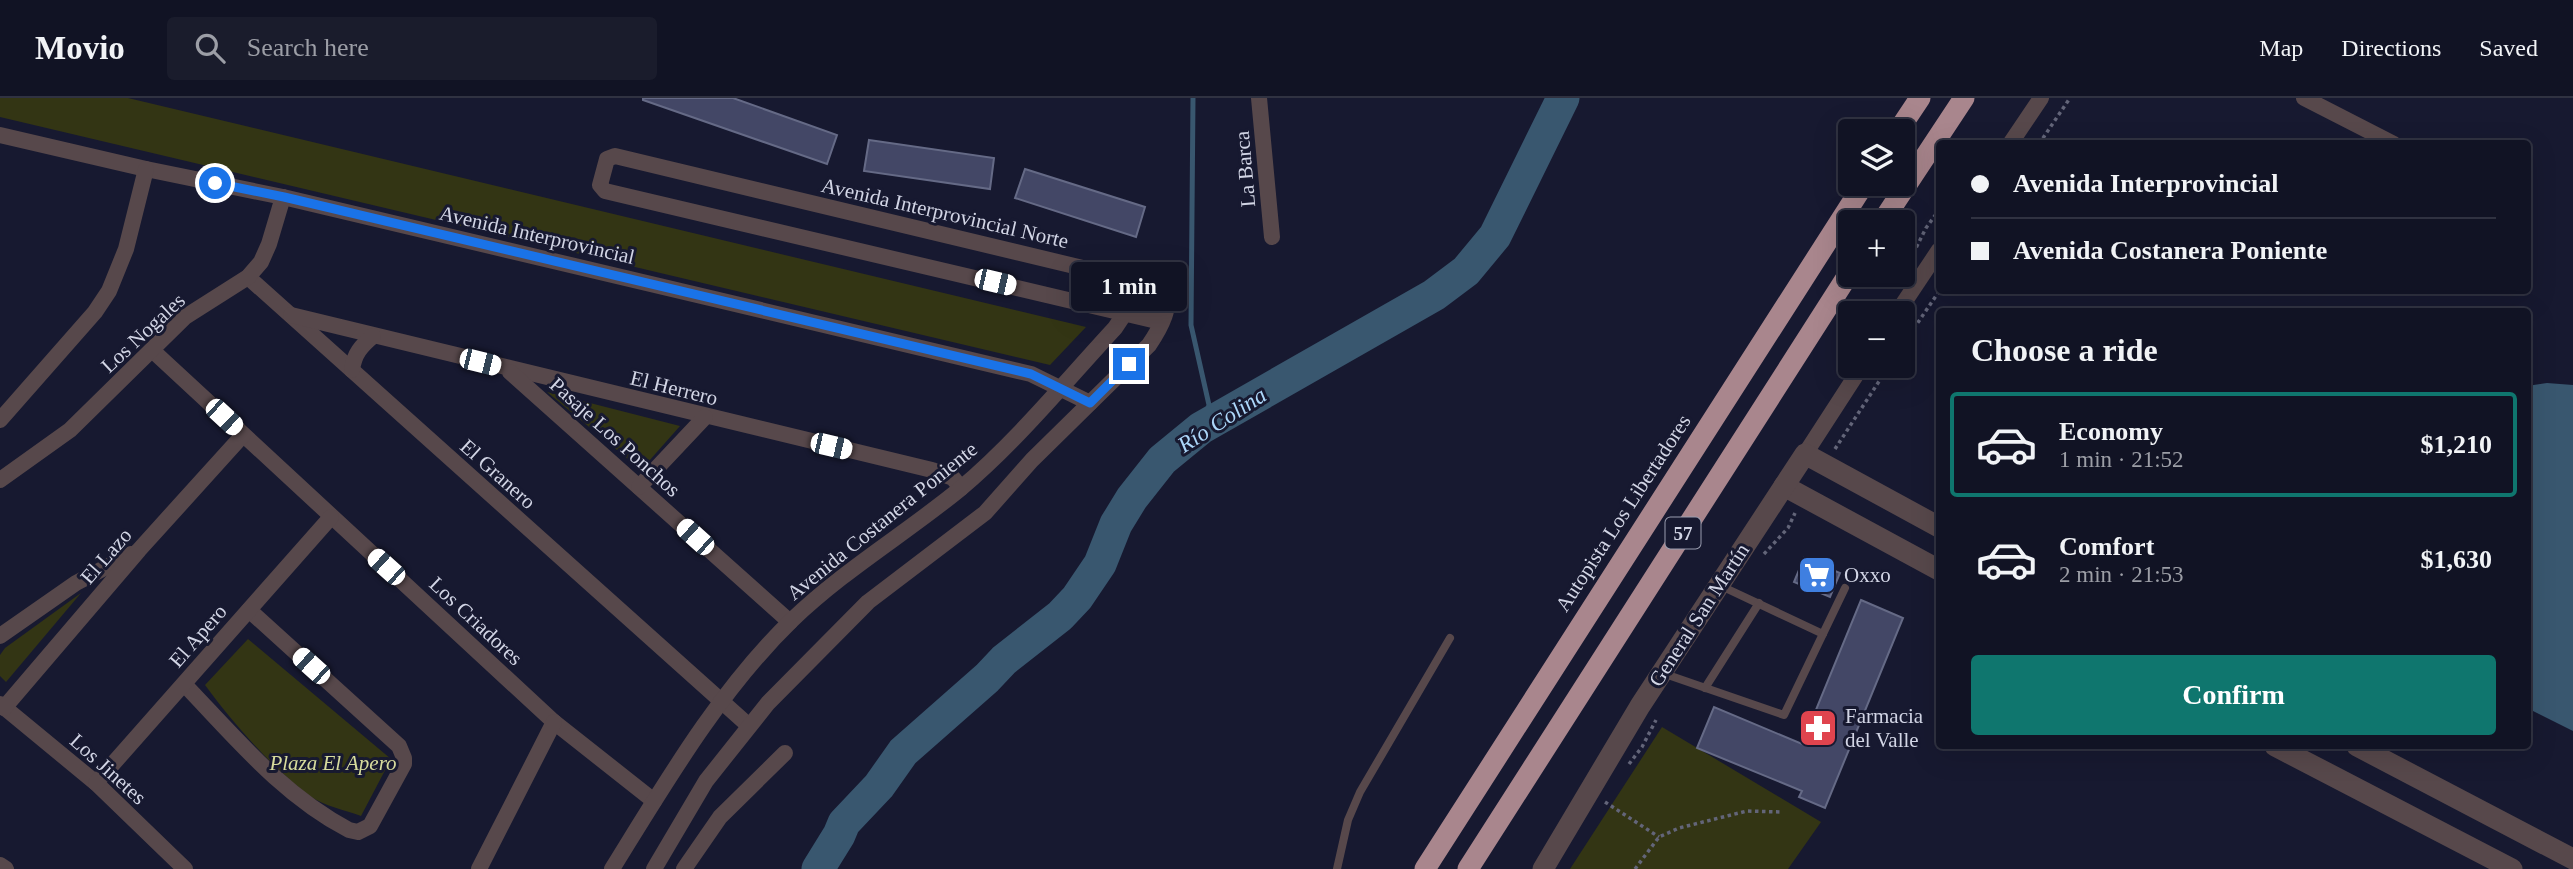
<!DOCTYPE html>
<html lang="en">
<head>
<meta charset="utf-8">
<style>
	body { margin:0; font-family:Georgia,serif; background:#1a1c2c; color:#f1f3f6; height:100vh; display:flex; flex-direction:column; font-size:26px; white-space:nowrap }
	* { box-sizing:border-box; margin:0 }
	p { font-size:23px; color:#9c9ea6 }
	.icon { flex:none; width:38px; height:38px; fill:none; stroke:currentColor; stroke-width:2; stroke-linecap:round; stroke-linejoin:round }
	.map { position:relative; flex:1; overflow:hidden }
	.panel { position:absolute; left:1936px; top:210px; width:595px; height:441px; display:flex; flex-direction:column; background:#111324; border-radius:7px; box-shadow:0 7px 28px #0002,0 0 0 2px #303241 }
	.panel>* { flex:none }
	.hud { position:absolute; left:1936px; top:42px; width:595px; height:154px; border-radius:7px; box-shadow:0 7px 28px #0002,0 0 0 2px #303241; display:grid; align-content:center; height:154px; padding:0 35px; background:#111324 }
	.tools { position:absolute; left:1838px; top:21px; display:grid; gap:14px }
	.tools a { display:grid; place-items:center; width:77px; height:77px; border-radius:7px; background:#111324; box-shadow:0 7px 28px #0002,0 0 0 2px #303241; font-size:35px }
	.end { position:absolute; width:32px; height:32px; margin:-16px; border:9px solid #1a73e8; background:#fff; box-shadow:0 0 0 4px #fff }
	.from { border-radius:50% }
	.bubble { position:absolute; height:49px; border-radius:7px; background:#111324; box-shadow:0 7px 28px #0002,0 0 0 2px #303241; font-size:23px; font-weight:800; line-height:49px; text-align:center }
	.car { position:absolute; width:21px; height:42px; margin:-21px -10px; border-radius:9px; box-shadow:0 0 5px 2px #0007; background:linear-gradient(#fff 24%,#345 0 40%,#fff 0 76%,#345 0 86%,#fff 0) }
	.hud b { display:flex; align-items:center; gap:24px; height:66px; font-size:26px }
	.hud b+b { border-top:2px solid #303241 }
	.hud i { width:18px; height:18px; background:#f1f3f6 }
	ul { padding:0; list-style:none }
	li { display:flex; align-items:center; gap:21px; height:105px; margin:0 14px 10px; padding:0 21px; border:4px solid transparent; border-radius:7px }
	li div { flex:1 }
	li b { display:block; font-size:26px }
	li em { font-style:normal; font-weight:800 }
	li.current { border-color:#0f766e }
	li>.icon { width:63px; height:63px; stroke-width:1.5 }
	h2 { padding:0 35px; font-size:32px; line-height:84px }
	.button { display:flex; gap:14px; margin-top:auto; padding:14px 35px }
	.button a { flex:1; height:80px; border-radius:7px; background:#0f766e; color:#fff; font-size:28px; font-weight:800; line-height:80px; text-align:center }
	header { display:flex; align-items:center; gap:42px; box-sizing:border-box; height:98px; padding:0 35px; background:#111324; border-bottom:2px solid #303241 }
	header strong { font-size:33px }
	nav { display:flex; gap:38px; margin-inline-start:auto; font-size:24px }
	.search { width:490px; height:63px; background:#1a1c2c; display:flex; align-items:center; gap:18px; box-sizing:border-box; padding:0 24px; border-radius:7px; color:#9c9ea6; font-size:26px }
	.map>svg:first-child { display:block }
</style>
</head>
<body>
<header>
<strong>Movio</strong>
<div class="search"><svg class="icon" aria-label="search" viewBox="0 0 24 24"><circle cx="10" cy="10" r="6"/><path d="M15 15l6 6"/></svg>Search here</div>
<nav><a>Map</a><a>Directions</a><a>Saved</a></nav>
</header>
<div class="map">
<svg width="2573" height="771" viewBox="0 0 2573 771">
	<rect width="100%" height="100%" fill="#171930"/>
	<!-- green -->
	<g fill="#333514">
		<polygon points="0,0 128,0 1086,229 1050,267 0,19"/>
		<polygon points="547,294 680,328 641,372"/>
		<polygon points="81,495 6,584 0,578 0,557 5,550"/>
		<path d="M248,541l143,120 -30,57c-16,-6 -37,-10 -51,-20 -38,-28 -77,-73 -105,-111z"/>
		<polygon points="1662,629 1821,724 1788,771 1570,771"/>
	</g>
	<!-- water -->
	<polygon fill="#39576f" points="2547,285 2573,287 2573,633 2527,610 2527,288"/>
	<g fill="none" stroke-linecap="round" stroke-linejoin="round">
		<!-- stream -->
		<polyline stroke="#39576f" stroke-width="5" points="1193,0 1191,227 1209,307 1201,330"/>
		<!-- river -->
		<polyline stroke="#39576f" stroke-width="33" points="818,771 839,737 844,725 879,688 903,654 987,580 1004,562 1060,518 1077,500 1100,466 1116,426 1132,400 1162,362 1201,330 1434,197 1466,173 1495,138 1563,0"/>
	</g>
	<!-- building -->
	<g fill="#434766" stroke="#656a86" stroke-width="2">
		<polygon points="643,0 733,0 837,37 827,66 643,2"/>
		<polygon points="869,42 994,60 990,91 864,73"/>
		<polygon points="1025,71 1145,109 1136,139 1015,100"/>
		<polygon points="1804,460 1840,475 1830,499 1794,484"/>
		<polygon points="1861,502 1903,520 1825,710 1799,699 1802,693 1697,650 1714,609 1802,646"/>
	</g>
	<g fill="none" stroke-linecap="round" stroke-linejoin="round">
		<!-- path -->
		<g stroke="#636579" stroke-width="3.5" stroke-dasharray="3.5 3.5" stroke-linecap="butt">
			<polyline points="2039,46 2070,0"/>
			<polyline points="1907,168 1926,130 1939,112"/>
			<polyline points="1902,248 1940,192"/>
			<polyline points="1835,351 1889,268"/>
			<polyline points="1764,456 1788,430 1795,415"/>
			<polyline points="1629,666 1642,649 1656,622"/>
			<polyline points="1605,704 1659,739"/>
			<polyline points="1635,771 1659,739 1679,730 1747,713 1782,714"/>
		</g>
		<!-- service -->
		<g stroke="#57484b" stroke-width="8">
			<polyline points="1721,488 1823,536"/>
			<polyline points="1665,576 1784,617 1845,490"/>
			<polyline points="1705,590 1759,505"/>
			<polyline points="1337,771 1348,722 1360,694 1450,540"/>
		</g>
		<!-- minor -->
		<g stroke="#57484b" stroke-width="16">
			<polyline points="1259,0 1272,139"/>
			<polyline points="2304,0 2394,46"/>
			<polyline points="0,37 146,71 283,99 1031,276 1090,305"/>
			<polyline points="2010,46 2041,0"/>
			<polyline points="248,179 748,627"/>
			<polyline points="1897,215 1939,152"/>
			<polyline points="291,217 932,372 953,380 961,390"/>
			<polyline points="152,252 554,624 654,703"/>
			<path d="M352,272c2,-16 9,-24 21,-34"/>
			<polyline points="510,274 790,524"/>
			<polyline points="0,322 95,214 109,193 126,151 146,71"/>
			<polyline points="1805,356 1862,268"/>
			<polyline points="0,382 70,332 185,219 248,179 261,164 269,146 283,99"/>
			<polyline points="639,389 705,319"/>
			<polyline points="0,538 76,485 131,456"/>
			<path d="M184,586c51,53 98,111 165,146l9,2 12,-6 34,-62v-6l-5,-12 -150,-136"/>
			<polyline points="0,606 96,685 185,771"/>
			<polyline points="4,610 139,452 243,337"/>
			<polyline points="96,685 331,419"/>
			<polyline points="0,767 6,771"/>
			<polyline points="479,771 554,624"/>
			<path d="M612,771c54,-87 107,-178 180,-249 52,-50 113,-86 168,-131 57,-48 105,-107 155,-161l10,-15 12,-32"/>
			<path d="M654,771l52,-88 62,-78 100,-101 117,-89 47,-53 117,-115c10,-15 27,-43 13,-58l-547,-131 -8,3 -7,26 5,6 556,131"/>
			<polyline points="684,771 720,719 785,655"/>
		</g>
		<!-- tertiary -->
		<g stroke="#57484b" stroke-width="21">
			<polyline points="1784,388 1939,472"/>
			<polyline points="2275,648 2512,771"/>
			<polyline points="2357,648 2573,761"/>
			<polyline points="1543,771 1640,608 1805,356 1939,429"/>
		</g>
		<!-- motorway -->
		<g stroke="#a9868d" stroke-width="21">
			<polyline points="1898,33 1920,0"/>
			<polyline points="1882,124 1964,0"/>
			<polyline points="1425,771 1864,86"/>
			<polyline points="1468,771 1850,174"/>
		</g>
	</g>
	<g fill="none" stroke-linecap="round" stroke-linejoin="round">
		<!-- route -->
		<polyline stroke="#1a73e8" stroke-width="9" points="215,85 284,99 1031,276 1090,305 1129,266"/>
	</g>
	<!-- icons -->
	<defs>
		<symbol id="supermarket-square" viewBox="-11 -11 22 22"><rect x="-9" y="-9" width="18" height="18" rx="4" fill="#3f7fe0" stroke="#171930"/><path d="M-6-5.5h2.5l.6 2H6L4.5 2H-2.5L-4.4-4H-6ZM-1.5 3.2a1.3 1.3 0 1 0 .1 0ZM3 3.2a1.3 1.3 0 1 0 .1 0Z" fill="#fff"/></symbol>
		<symbol id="pharmacy-square" viewBox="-11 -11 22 22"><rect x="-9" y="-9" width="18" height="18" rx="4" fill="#e0444e" stroke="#171930"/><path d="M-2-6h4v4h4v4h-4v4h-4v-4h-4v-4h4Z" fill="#fff"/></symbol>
	</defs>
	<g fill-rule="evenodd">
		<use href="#supermarket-square" x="1795" y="455" width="44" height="44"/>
		<use href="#pharmacy-square" x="1796" y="608" width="44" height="44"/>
	</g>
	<g text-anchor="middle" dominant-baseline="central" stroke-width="6" stroke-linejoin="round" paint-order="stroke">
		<!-- shield labels -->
		<rect fill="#171930" stroke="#9a9daf" stroke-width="2" x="1665.5" y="419.5" width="35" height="31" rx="5"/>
		<g font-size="19" font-weight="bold" fill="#d2d5e5">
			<text x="1683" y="435">57</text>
		</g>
		<!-- street labels -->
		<g font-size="21" fill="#d2d5e5" stroke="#171930">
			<text transform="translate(1245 71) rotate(-95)">La Barca</text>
			<text transform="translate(945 115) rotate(13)">Avenida Interprovincial Norte</text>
			<text transform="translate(537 137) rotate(13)">Avenida Interprovincial</text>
			<text transform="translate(143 235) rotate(-43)">Los Nogales</text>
			<text transform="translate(674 290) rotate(14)">El Herrero</text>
			<text transform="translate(615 339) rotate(42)">Pasaje Los Ponchos</text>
			<text transform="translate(498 376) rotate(42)">El Granero</text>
			<text transform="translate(1623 415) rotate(-57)">Autopista Los Libertadores</text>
			<text transform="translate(882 423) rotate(-39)">Avenida Costanera Poniente</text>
			<text transform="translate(106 458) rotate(-49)">El Lazo</text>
			<text transform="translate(1699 517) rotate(-57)">General San Martín</text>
			<text transform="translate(476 523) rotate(43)">Los Criadores</text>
			<text transform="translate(198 538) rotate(-49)">El Apero</text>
			<text transform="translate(108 671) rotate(42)">Los Jinetes</text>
		</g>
		<!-- poi labels -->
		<g font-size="21" fill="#d2d5e5" stroke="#171930" text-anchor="start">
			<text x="1844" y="477">Oxxo</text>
			<text x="1845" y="618">Farmacia<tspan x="1845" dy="24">del Valle</tspan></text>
		</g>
		<!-- park labels -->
		<g font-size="21" font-style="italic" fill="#d7dc9d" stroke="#171930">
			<text x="333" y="665">Plaza El Apero</text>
		</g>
		<!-- water labels -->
		<g font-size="23" font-style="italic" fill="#acd6f9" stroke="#171930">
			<text transform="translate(1222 322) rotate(-33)">Río Colina</text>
		</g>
	</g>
</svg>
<div class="tools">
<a><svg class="icon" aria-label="layers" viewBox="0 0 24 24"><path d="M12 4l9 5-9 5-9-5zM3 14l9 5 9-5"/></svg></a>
<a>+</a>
<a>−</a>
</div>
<i class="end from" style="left:215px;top:85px"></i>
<i class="end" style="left:1129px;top:266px"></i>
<div class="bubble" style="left:1071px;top:164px;width:116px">1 min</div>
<i class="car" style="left:995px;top:184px;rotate:103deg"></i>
<i class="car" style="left:480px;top:264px;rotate:104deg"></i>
<i class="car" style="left:224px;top:319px;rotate:133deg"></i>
<i class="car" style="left:831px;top:348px;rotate:103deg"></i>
<i class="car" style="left:695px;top:439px;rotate:312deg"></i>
<i class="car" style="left:386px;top:469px;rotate:312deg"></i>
<i class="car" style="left:311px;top:568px;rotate:312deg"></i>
<div class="hud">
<b><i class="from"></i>Avenida Interprovincial</b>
<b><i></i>Avenida Costanera Poniente</b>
</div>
<section class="panel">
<h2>Choose a ride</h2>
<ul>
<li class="current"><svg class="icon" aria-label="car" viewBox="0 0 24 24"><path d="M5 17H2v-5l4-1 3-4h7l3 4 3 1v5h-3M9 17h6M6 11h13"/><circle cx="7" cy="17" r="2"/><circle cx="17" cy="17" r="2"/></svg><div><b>Economy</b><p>1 min · 21:52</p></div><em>$1,210</em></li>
<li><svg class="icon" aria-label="car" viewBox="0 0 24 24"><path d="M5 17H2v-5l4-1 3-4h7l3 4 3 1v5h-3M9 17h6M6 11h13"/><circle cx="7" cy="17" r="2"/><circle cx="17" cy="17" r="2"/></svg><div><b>Comfort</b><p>2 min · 21:53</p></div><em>$1,630</em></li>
</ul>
<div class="button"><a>Confirm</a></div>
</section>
</div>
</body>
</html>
